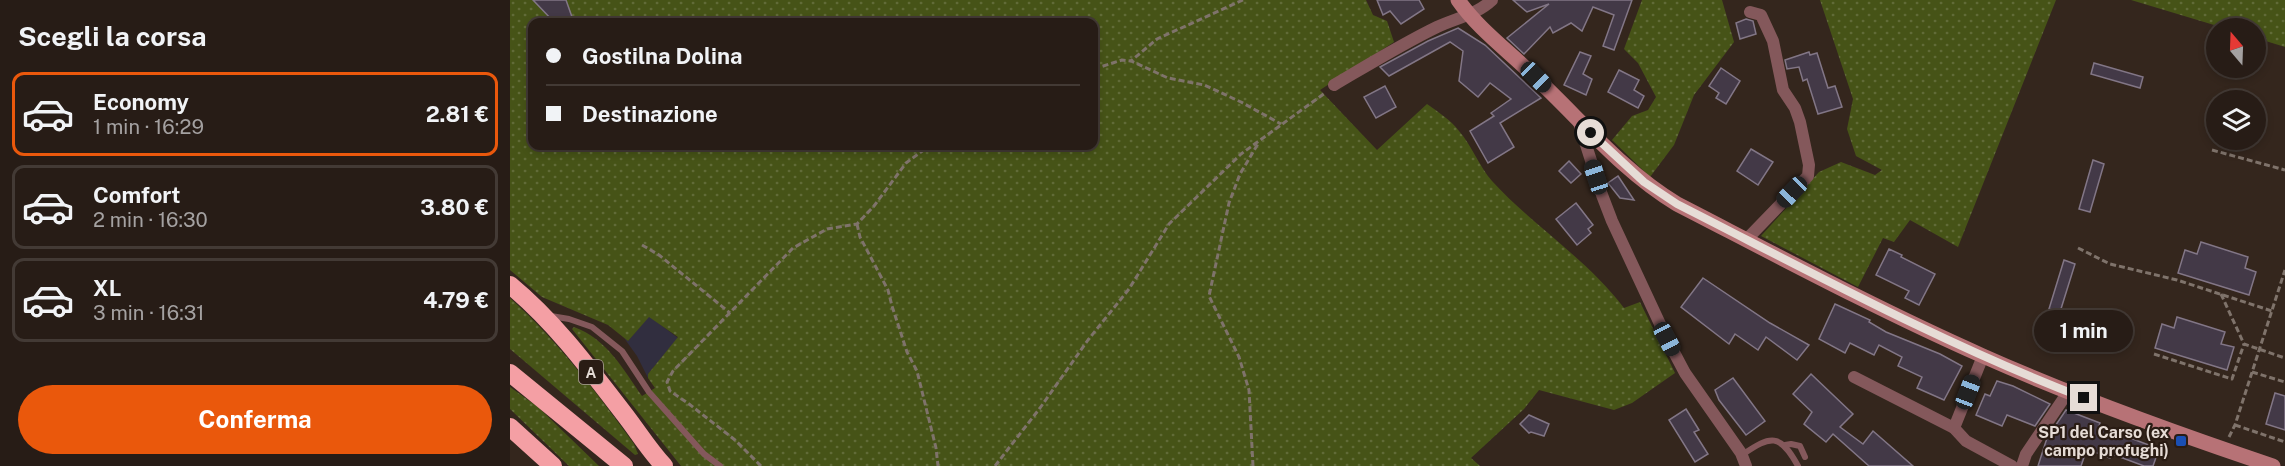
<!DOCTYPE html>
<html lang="it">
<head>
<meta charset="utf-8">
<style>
	body { margin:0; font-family:"Public Sans",sans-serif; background:#332923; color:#f1f3f6; height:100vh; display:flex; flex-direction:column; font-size:22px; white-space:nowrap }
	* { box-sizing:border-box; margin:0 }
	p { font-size:20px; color:#a4a1a1 }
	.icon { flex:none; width:33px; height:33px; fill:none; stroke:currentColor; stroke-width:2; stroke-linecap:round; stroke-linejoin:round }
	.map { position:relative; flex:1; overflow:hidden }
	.drawer { display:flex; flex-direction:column; background:#271c16; width:510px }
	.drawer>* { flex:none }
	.hud { position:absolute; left:18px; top:18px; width:570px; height:132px; border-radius:12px; box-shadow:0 3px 9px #0003,0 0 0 2px #433a35; display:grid; align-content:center; height:132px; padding:0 18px; background:#271c16 }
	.needle { width:39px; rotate:341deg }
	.controls { position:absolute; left:1696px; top:18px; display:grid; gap:12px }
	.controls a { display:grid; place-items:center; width:60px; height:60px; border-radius:50%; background:#271c16; box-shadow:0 3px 9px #0003,0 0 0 2px #433a35; font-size:30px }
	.end { position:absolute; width:27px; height:27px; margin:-14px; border:8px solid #e6dcd6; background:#111; box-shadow:0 0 0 3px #111 }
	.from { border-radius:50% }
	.bubble { position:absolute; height:42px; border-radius:21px; background:#271c16; box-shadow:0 3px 9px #0003,0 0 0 2px #433a35; font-size:20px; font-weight:700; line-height:42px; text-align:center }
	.car { position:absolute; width:18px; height:36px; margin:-18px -9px; border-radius:8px; box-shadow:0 0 4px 2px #0007; background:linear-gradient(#222 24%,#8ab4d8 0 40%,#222 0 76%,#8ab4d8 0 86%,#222 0) }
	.hud b { display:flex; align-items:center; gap:21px; height:57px; font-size:22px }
	.hud b+b { border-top:2px solid #433a35 }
	.hud i { width:15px; height:15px; background:#f1f3f6 }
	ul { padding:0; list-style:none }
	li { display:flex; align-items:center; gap:18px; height:84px; margin:0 12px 9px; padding:0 6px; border:3px solid #433a35; border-radius:12px }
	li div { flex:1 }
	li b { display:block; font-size:22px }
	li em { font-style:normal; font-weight:700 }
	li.on { border-color:#ea580c }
	li>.icon { width:54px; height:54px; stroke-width:1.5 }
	h2 { padding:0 18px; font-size:27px; line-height:72px }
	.primary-button { display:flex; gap:12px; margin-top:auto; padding:12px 18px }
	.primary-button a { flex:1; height:69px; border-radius:36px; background:#ea580c; color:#fff; font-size:24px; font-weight:700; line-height:69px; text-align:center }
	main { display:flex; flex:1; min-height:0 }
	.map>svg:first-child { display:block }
</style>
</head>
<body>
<main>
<section class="drawer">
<h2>Scegli la corsa</h2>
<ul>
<li class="on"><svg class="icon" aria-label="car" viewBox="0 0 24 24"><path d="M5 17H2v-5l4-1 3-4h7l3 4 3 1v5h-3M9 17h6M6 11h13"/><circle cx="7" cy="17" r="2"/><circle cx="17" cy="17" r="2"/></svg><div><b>Economy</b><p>1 min · 16:29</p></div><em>2.81 €</em></li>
<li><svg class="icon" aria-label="car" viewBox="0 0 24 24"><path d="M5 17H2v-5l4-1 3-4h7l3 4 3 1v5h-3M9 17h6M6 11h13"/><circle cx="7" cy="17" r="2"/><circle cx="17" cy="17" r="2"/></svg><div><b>Comfort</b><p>2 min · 16:30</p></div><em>3.80 €</em></li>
<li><svg class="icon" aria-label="car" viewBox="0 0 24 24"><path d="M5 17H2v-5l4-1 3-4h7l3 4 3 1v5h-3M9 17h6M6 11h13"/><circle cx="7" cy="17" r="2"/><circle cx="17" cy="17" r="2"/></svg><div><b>XL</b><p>3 min · 16:31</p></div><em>4.79 €</em></li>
</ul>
<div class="primary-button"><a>Conferma</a></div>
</section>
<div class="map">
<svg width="1775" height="466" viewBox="0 0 1775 466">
	<defs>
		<pattern id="green-dots" width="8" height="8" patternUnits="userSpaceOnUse" patternTransform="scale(1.5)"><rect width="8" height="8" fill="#465317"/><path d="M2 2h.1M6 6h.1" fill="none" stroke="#616b38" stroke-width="1.8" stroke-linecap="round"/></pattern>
	</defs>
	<rect width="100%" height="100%" fill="#34261d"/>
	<!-- industrial -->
	<polygon fill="#312e3f" points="139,316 168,338 138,374 138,378 127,356 114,338 118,341"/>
	<!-- green -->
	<g fill="url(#green-dots)" fill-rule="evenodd">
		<path d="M0,0h856l7,15 14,6 7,21 -74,48 57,60 50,-46c11,8 24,16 32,27 13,15 20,35 33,50 41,45 95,78 132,127l16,-6 35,71 -43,30 -18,7 -75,-20 -15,19 -53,49 9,8h-799l-109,-137 2,-2c33,12 49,42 68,69l13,-8 -7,-10v-4l30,-37 -29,-20 -21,24 -20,-16 -66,-28 -32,-27zM22,22h562v124h-562z"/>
		<polygon points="1132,0 1212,0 1224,42 1184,95 1164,145 1140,177 1102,140 1122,116 1138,110 1146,97 1128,63 1114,49"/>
		<polygon points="1310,0 1546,0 1448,247 1400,220 1384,242 1373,238 1348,287 1251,236 1309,172 1331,162 1365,175 1372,170 1346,156 1337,129 1343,99"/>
		<polygon points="1621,0 1775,0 1775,47 1746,38 1746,28 1714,28"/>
		<path d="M0,298c48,43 86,94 124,146l4,10 -3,1 -125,-106z"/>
		<polygon points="0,387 28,407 89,466 59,466 0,409"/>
	</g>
	<!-- building -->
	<g fill="#433947" stroke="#827686" stroke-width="1.5">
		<polygon points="23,0 56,0 62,17 53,22 44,22"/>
		<polygon points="867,0 909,0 914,9 891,24 880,11 873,15"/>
		<polygon points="1003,0 1122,0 1104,50 1093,46 1104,15 1083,7 1072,31 1061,23 1043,33 1040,27 1014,54 997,38 1039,4 1017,12"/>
		<polygon points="1236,19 1243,21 1246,34 1230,39 1226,23"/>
		<polygon points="948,28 975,45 1031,98 990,123 1004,147 978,163 960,131 984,116 981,113 1001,99 980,83 968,97 949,81 953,51 940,42 879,76 870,67 918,41"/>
		<polygon points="1070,52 1081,56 1073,74 1082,79 1076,95 1054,85"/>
		<polygon points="1299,52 1300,55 1307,53 1318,88 1325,86 1332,107 1308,114 1297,79 1293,81 1289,67 1277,69 1275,60"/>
		<polygon points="1584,63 1633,77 1630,88 1581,74"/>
		<polygon points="1211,68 1230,81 1216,104 1206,98 1209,93 1199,86"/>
		<polygon points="1109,70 1129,80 1124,90 1134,96 1128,108 1098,92"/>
		<polygon points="875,86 886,107 866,118 854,97"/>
		<polygon points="1241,149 1263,162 1248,185 1227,171"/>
		<polygon points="1583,160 1594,164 1580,212 1569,209"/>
		<polygon points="1059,161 1071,174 1061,183 1049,171"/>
		<polygon points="1108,176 1124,200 1110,198 1098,183"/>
		<polygon points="1066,203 1083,225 1078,229 1081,233 1067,245 1046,219"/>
		<polygon points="1691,242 1738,257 1735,268 1746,272 1739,295 1668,273 1675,250 1687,254"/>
		<polygon points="1379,249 1392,255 1391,257 1425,274 1409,305 1395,298 1399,291 1366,275"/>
		<polygon points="1554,260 1565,264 1550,312 1539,309"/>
		<polygon points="1193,278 1260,323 1299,345 1287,360 1256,337 1248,350 1225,334 1219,344 1171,307"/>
		<polygon points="1325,304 1360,320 1359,322 1376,332 1430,354 1452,366 1434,400 1407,388 1412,377 1388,366 1392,357 1369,345 1364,355 1340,343 1335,353 1309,339"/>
		<polygon points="1667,317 1715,332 1711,344 1724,347 1717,370 1645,348 1652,324 1664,328"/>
		<polygon points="1301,374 1343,414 1330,427 1353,444 1363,431 1403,466 1359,466 1323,434 1316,442 1294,424 1302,412 1283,394"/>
		<polygon points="1223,378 1255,421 1236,435 1209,400 1205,390"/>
		<polygon points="1487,381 1503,386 1540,404 1525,426 1497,415 1492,426 1466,415 1475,394 1480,396"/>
		<polygon points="1765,393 1775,396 1775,430 1756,424"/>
		<polygon points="1176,409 1189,430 1184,432 1198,454 1185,462 1159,420"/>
		<polygon points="1556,410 1590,423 1589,426 1649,449 1643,466 1634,466 1602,454 1600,458 1577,449 1571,466 1528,466 1537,438"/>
		<polygon points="1019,415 1039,424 1034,436 1021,432 1019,433 1010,424"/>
	</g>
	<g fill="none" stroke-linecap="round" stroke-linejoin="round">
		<!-- path -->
		<g stroke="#7f736b" stroke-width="3" stroke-dasharray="6 3" stroke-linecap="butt">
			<polyline points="733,0 647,39 621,61 658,78 694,85 731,102 771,124"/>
			<polyline points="584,69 612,60 621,61"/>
			<polyline points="1702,150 1775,170"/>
			<polyline points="347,224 350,237 378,290 382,306 397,352 407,371 426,448 428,466"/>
			<polyline points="132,245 149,255 220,313"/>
			<polyline points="1568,248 1600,264 1667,280 1762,311"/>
			<polyline points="1711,294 1734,344 1775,358"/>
			<polyline points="1644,354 1722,379 1734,344"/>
			<polyline points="1742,372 1775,382"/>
			<polyline points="1725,425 1775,442"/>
			<polyline points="1719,437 1725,425 1775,270"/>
			<polyline points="251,466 225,440 179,404 160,391 157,382 163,371 283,248 317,229 347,224 364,206 396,163 419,146"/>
			<polyline points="485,466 530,408 578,340 619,289 659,224 731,154 815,93"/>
			<polyline points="743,466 739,390 729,357 699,296 719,203 730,174 749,142"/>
		</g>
		<!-- service -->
		<g stroke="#84585b" stroke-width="6">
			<polyline points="41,316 59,319 82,327 112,351 139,392 194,454 210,466"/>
			<polyline points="1275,445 1281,444 1290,446 1295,457"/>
			<path d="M1232,455c29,-20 38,-22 56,11"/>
		</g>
		<!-- minor -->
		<g stroke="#84585b" stroke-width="12">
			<path d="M824,85c34,-20 68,-41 103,-58 19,-9 39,-12 55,-27"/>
			<polyline points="1069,123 1092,195 1102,221 1157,339 1175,373 1231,453 1236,466"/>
			<polyline points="1237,239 1298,176 1299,165 1290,122 1285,108 1273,90 1263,41 1251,15 1240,12"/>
			<polyline points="1344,377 1444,428 1456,441 1502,466"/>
			<polyline points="1444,428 1473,356"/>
			<polyline points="1512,466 1516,454 1558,392"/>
		</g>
		<!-- secondary -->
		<path stroke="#b77276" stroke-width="15" d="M948,0c21,30 52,52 78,78 46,43 86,93 141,126 101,52 202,106 306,152 94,42 192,77 290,110"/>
		<!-- motorway -->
		<g stroke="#f49fa4" stroke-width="18">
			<path d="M0,285c46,38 81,86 118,134 12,16 22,32 36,47"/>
			<polyline points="0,373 114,466"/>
			<polyline points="0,427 43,466"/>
		</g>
	</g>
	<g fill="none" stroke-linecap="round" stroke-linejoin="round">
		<!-- route -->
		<path stroke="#e6dcd6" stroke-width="8" d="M1081,133l53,49 33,22c134,68 266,140 407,194"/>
	</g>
	<!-- markers -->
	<rect fill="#1a4fb4" stroke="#2a1c14" stroke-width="2" x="1665" y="435" width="12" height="12" rx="3"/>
	<g text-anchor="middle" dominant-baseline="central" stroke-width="4.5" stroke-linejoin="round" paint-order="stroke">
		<!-- shield labels -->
		<rect fill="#2a1c14" stroke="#aea29c" stroke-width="1.5" x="69" y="360" width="24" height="24" rx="4.5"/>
		<g font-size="15" font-weight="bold" fill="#e6dcd6">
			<text x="81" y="372">A</text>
		</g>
		<!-- poi labels -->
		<g font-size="16" font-weight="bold" fill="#e6dcd6" stroke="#2a1c14" text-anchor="end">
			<text x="1659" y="432">SP1 del Carso (ex<tspan x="1659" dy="18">campo profughi)</tspan></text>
		</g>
	</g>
</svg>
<div class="controls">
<a><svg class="needle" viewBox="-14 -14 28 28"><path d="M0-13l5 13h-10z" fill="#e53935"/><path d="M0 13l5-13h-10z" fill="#a4a1a1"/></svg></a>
<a><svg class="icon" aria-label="layers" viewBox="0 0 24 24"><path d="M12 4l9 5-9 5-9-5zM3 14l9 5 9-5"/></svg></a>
</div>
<i class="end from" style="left:1081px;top:133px"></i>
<i class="end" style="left:1574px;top:398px"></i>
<div class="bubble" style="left:1524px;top:310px;width:99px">1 min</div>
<i class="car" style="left:1026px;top:77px;rotate:135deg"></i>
<i class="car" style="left:1086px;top:177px;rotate:342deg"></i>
<i class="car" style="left:1282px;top:192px;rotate:224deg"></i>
<i class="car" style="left:1157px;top:339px;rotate:152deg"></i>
<i class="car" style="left:1458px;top:392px;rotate:21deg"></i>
<div class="hud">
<b><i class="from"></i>Gostilna Dolina</b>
<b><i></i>Destinazione</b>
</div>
</div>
</main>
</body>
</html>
